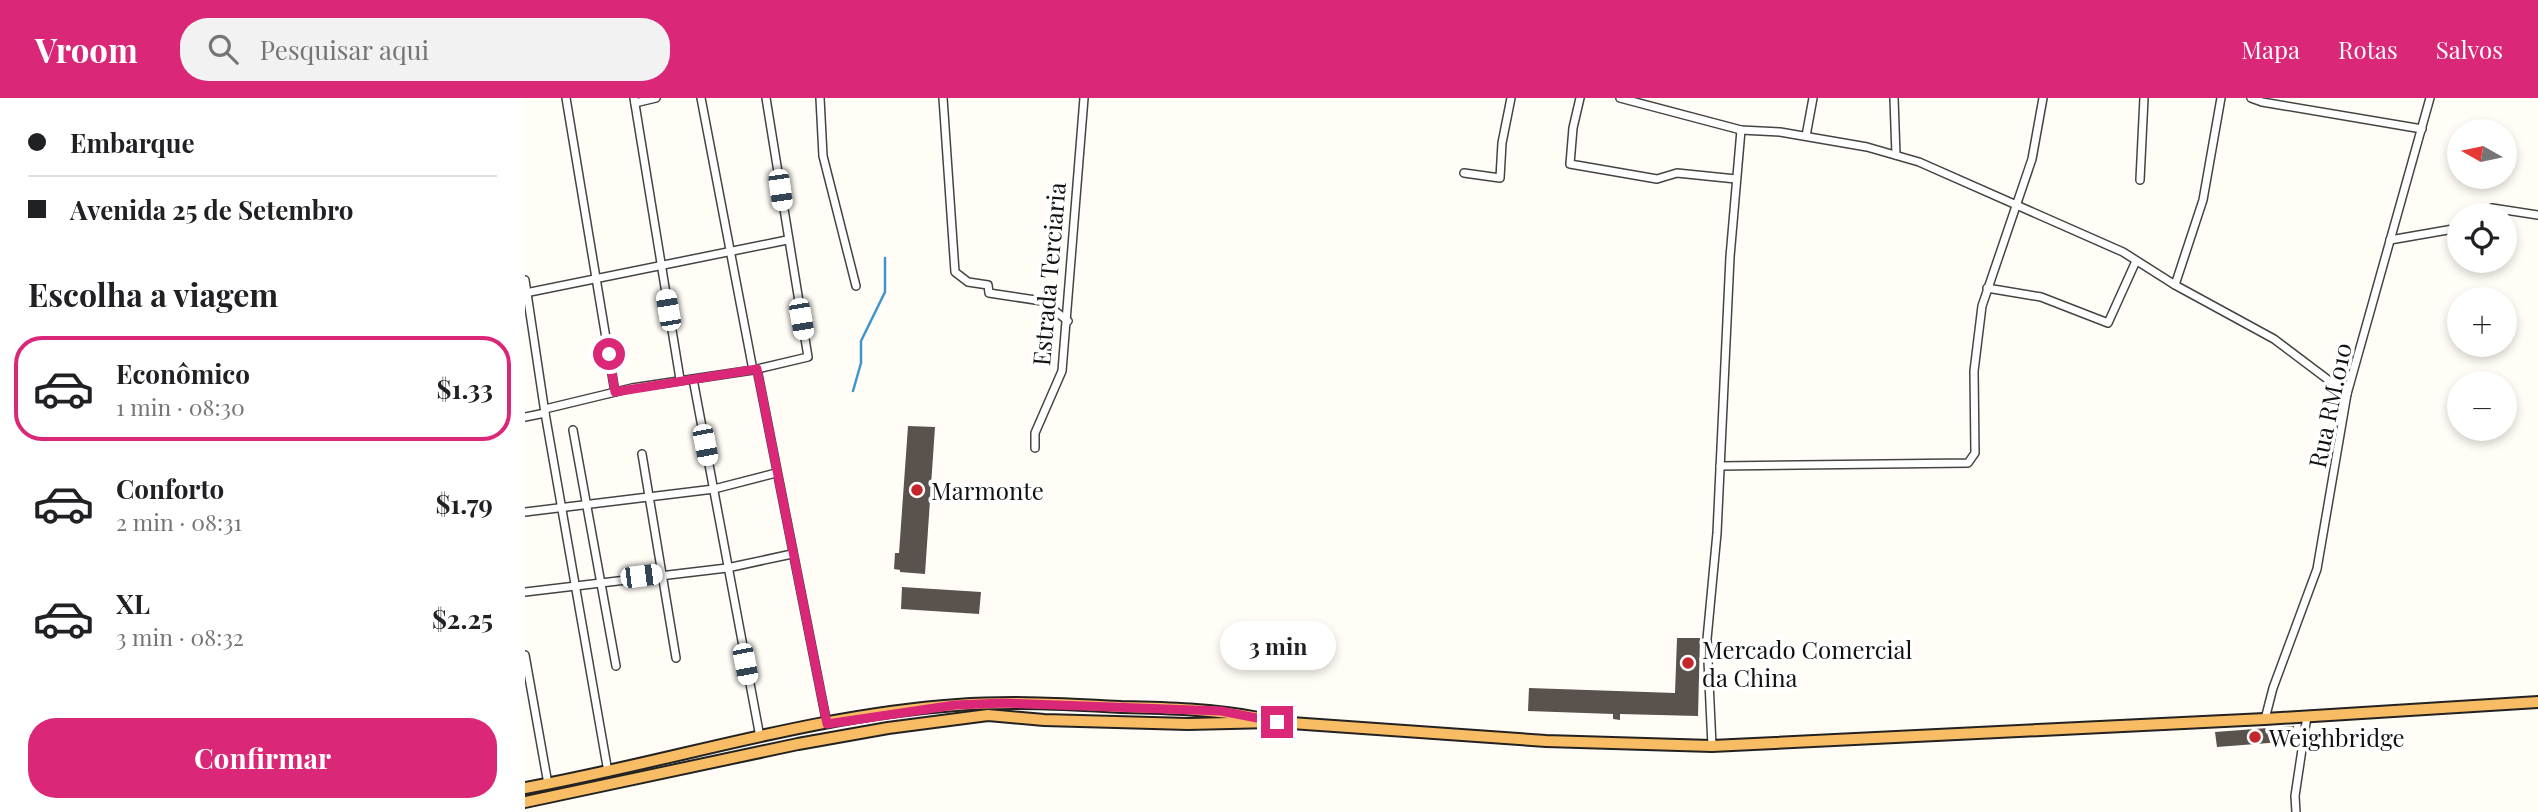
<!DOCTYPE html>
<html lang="pt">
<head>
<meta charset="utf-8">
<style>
	body { margin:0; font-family:"Playfair Display",serif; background:#f2f2f2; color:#202124; height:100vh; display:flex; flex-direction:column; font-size:26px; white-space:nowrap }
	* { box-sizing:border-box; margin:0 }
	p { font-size:23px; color:#757577 }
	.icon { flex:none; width:38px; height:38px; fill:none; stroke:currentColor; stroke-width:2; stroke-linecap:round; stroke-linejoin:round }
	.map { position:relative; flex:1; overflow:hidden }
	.panel { display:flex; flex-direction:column; background:#fff; width:525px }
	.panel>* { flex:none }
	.top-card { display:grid; align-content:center; height:154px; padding:0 28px; background:#fff }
	.needle { width:46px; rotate:279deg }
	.fabs { position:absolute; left:1922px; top:21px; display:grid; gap:14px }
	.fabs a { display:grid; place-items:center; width:70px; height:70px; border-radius:50%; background:#fff; box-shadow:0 4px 10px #0003; font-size:35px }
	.end { position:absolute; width:32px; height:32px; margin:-16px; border:9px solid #db2777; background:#fff; box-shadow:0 0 0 4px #fff }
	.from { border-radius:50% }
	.bubble { position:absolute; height:49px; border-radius:24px; background:#fff; box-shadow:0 4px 10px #0003; font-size:23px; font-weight:700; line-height:49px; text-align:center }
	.car { position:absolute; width:21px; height:42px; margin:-21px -10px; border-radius:9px; box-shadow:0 0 5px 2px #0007; background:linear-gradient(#fff 24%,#345 0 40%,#fff 0 76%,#345 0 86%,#fff 0) }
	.top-card b { display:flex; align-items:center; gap:24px; height:66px; font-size:26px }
	.top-card b+b { border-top:2px solid #e0e0e0 }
	.top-card i { width:18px; height:18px; background:#202124 }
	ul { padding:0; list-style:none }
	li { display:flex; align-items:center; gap:21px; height:105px; margin:0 14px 10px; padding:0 14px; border:4px solid transparent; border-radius:28px }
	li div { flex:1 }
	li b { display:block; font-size:26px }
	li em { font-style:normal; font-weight:700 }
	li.active { border-color:#db2777 }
	li>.icon { width:63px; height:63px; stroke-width:1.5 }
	h2 { padding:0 28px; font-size:32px; line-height:84px }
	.action { display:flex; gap:14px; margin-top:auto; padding:14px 28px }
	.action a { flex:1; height:80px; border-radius:28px; background:#db2777; color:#fff; font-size:28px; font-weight:700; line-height:80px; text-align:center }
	header { display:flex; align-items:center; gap:42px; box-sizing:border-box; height:98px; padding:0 35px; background:#db2777; color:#fff }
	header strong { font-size:33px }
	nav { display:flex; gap:38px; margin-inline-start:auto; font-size:24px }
	.search { width:490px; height:63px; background:#f2f2f2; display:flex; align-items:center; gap:18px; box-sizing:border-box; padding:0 24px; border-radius:28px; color:#757577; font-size:26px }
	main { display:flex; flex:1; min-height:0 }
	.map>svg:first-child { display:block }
</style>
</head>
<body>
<header>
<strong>Vroom</strong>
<div class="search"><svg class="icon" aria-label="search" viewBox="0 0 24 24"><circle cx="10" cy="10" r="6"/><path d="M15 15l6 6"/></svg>Pesquisar aqui</div>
<nav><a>Mapa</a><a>Rotas</a><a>Salvos</a></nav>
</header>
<main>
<section class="panel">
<div class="top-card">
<b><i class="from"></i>Embarque</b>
<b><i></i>Avenida 25 de Setembro</b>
</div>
<h2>Escolha a viagem</h2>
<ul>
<li class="active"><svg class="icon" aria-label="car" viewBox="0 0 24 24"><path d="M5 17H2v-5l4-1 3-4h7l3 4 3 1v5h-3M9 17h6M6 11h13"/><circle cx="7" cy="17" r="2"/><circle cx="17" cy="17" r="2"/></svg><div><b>Econômico</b><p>1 min · 08:30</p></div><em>$1.33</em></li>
<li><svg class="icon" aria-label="car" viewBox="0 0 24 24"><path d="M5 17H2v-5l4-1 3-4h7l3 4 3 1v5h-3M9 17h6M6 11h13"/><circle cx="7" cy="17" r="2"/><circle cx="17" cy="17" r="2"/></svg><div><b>Conforto</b><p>2 min · 08:31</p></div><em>$1.79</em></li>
<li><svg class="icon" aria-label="car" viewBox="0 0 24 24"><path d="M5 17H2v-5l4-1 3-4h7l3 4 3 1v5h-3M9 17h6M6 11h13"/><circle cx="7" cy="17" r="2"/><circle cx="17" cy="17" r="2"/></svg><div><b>XL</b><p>3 min · 08:32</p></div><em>$2.25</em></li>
</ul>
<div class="action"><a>Confirmar</a></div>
</section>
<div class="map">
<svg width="2013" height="714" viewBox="0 0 2013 714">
	<rect width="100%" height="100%" fill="#fffdf5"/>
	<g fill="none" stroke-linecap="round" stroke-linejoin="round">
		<!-- stream -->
		<polyline stroke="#3f96cf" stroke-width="2.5" points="328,293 336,265 336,243 360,194 360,160"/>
	</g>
	<!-- building -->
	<g fill="#5a524d">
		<polygon points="383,328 410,329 400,476 375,474 375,472 369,471 370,455 374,455"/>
		<polygon points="377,489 456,494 454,516 376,511"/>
		<polygon points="1152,540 1175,540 1173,618 1095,616 1095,622 1088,621 1088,616 1003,613 1004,590 1150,595"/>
		<polygon points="1769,628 1769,643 1692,649 1690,634"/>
	</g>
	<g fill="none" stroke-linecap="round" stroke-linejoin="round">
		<defs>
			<g id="minor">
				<polyline points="41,0 90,294"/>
				<polyline points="109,0 155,281"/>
				<polyline points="176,0 228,272"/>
				<polyline points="295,0 298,58 331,188"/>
				<polyline points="418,0 430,174 443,184 463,187 464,195 517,203 543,223"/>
				<polyline points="1055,0 1048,30 1045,66 1132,81 1152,75 1211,81"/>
				<polyline points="1095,0 1216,32 1255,34 1342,49 1394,64 1598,154 1650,187 1749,241 1822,296"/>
				<polyline points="1369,0 1371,57"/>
				<polyline points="1726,0 1737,4 1897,31"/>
				<polyline points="110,5 131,0"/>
				<polyline points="1281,38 1288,0"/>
				<polyline points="939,75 975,80 977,45 986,0"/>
				<polyline points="1615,82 1619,0"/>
				<polyline points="1956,117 1967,110 2013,117"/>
				<polyline points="1865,142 1934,130"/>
				<polyline points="0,182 20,315 83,674"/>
				<polyline points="1650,187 1678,102 1696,0"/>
				<polyline points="1462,190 1516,199 1583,225 1611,163"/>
				<polyline points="0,195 262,142"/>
				<polyline points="232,271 302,626"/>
				<polyline points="168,281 235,639"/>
				<polyline points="20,311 107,290 228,272 283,259 241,0"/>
				<polyline points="0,319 20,315"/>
				<polyline points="48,332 91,568"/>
				<polyline points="510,350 510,335 537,273 559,0"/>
				<polyline points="117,356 151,560"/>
				<polyline points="1195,368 1443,365 1450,355 1449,273 1457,208 1507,61 1518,0"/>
				<polyline points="0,414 189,391 251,375"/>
				<polyline points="0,494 202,470 267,456"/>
				<polyline points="0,557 23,686"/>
				<polyline points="1740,621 1748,590 1792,471 1822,296 1905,0"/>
				<polyline points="1187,648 1182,541 1192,435 1205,159 1216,32"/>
				<polyline points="1771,714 1770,698 1782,618"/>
			</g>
			<g id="trunk">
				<path d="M0,690c144,-26 286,-73 432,-83 55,-4 110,-1 164,2 47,1 92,2 138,11"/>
				<polyline points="0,704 273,646 363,630 463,617 519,622 663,626 752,624 1021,643 1187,648 1740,621 2013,604"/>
			</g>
		</defs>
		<!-- minor casing -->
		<use href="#minor" stroke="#444" stroke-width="10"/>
		<!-- trunk casing -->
		<use href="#trunk" stroke="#222" stroke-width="14"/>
		<!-- minor -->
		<use href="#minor" stroke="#fff" stroke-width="7"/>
		<!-- trunk -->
		<use href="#trunk" stroke="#f7bc64" stroke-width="10"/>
	</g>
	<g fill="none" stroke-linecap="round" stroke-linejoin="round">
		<!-- route -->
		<polyline stroke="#db2777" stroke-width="9" points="84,256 90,294 232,271 302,626 430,607 479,605 696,613 752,624"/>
	</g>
	<!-- markers -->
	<g fill="#c4262e" stroke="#fff" stroke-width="2.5">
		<circle cx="392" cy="392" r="7"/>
		<circle cx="1163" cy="565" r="7"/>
		<circle cx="1730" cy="639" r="7"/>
	</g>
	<g text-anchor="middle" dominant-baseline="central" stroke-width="7" stroke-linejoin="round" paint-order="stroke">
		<!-- street labels -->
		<g font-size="24" fill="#111" stroke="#fff">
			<text transform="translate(523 176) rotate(-85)">Estrada Terciaria</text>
			<text transform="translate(1804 307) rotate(-78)">Rua RM.010</text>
		</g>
		<!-- poi labels -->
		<g font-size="24" fill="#111" stroke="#fff" text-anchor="start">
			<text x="406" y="392">Marmonte</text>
			<text x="1177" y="551">Mercado Comercial<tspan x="1177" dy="28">da China</tspan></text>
			<text x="1744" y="639">Weighbridge</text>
		</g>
	</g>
</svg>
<div class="fabs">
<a><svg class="needle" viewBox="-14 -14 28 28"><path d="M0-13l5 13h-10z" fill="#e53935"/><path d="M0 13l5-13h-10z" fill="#757577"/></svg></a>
<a><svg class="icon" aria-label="locate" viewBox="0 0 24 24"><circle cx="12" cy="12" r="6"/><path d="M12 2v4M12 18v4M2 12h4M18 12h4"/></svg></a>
<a>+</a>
<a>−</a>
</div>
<i class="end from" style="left:84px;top:256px"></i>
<i class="end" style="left:752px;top:624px"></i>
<div class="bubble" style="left:695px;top:523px;width:116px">3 min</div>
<i class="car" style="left:255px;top:92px;rotate:172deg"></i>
<i class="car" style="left:143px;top:212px;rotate:350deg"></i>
<i class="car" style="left:276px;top:221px;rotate:170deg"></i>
<i class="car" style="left:180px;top:347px;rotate:169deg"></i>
<i class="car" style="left:116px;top:478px;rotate:83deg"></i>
<i class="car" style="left:220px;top:566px;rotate:169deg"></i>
</div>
</main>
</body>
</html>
